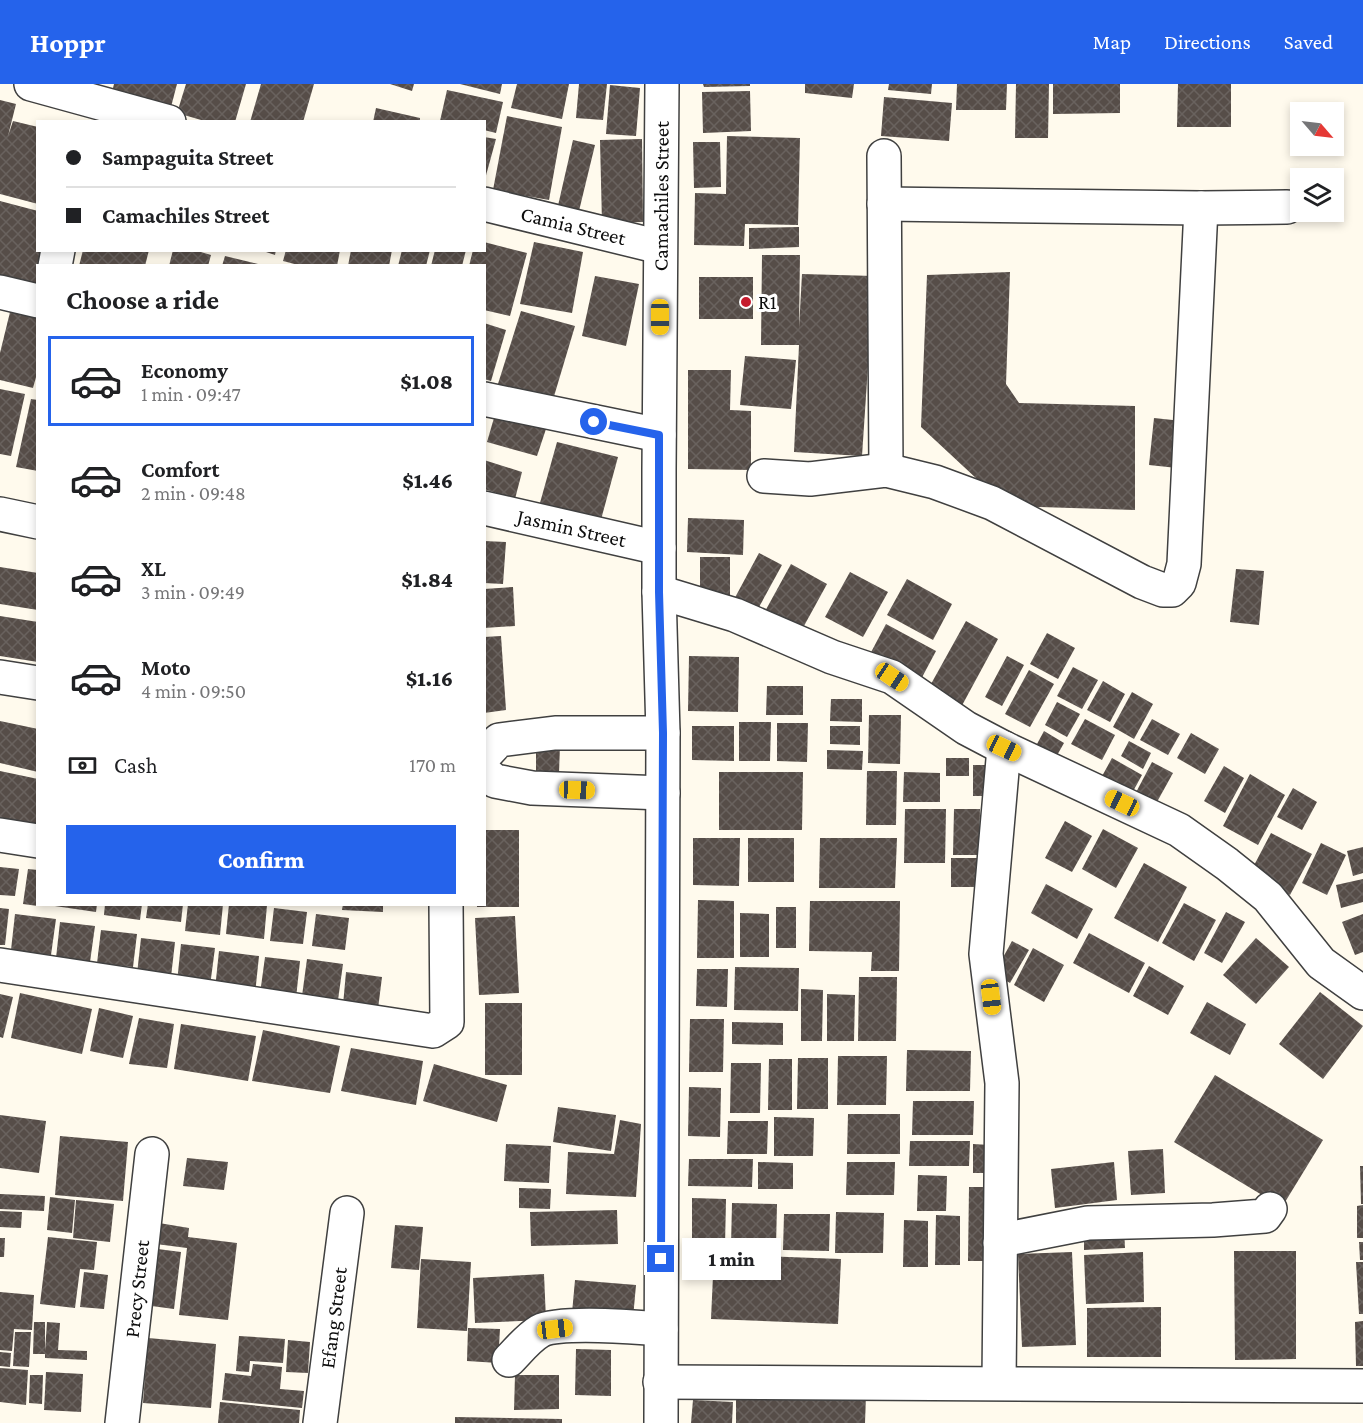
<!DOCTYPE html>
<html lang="en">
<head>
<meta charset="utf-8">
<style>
	body { margin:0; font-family:"Crimson Pro",serif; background:#f6f6f6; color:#202124; height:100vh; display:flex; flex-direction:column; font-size:22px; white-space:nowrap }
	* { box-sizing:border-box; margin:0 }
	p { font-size:20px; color:#757577 }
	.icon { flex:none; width:33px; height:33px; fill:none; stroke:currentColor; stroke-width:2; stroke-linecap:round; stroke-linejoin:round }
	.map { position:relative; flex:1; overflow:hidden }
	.panel { position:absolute; left:36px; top:180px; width:450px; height:642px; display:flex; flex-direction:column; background:#fff; border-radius:0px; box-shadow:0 3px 9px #0003 }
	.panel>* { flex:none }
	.banner { position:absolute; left:36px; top:36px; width:450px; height:132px; border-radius:0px; box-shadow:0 3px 9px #0003; display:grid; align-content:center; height:132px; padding:0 30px; background:#fff }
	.needle { width:39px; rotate:118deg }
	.tools { position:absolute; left:1290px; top:18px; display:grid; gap:12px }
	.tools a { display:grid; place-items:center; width:54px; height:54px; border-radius:0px; background:#fff; box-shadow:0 3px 9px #0003; font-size:30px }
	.end { position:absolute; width:27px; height:27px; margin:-14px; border:8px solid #2563eb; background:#fff; box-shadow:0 0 0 3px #fff }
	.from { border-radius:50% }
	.bubble { position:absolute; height:42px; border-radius:0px; background:#fff; box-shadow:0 3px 9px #0003; font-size:20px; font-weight:800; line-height:42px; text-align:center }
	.car { position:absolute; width:18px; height:36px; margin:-18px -9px; border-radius:8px; box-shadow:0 0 4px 2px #0007; background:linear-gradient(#f5c518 24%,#345 0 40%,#f5c518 0 76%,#345 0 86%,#f5c518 0) }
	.banner b { display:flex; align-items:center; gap:21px; height:57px; font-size:22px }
	.banner b+b { border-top:2px solid #e0e0e0 }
	.banner i { width:15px; height:15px; background:#202124 }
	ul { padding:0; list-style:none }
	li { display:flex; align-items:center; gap:18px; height:90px; margin:0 12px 9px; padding:0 18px; border:3px solid transparent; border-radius:0px }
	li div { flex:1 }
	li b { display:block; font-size:22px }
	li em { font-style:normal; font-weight:800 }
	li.active { border-color:#2563eb }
	li>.icon { width:54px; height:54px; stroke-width:1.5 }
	h2 { padding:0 30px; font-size:27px; line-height:72px }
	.pay { display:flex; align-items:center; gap:15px; height:66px; padding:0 30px; font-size:22px }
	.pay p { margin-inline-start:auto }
	.button { display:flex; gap:12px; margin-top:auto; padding:12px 30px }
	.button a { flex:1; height:69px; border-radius:0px; background:#2563eb; color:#fff; font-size:24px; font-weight:800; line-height:69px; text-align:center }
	header { display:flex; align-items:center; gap:36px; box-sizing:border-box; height:84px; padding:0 30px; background:#2563eb; color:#fff }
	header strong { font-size:28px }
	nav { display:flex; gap:33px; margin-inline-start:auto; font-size:21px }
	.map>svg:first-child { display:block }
</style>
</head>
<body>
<header>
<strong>Hoppr</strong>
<nav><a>Map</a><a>Directions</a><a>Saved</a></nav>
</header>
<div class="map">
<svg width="1363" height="1339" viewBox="0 0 1363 1339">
	<defs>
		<pattern id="building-cross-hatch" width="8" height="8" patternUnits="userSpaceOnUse" patternTransform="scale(1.5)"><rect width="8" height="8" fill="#564d48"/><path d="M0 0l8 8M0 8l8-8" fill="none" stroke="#69625e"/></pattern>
	</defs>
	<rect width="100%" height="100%" fill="#fffaed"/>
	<!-- building -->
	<g fill="url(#building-cross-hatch)">
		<polygon points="114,0 177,0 171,23 112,8"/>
		<polygon points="186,0 246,0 235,38 208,38 177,29"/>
		<polygon points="261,0 314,0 303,38 250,38"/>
		<polygon points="390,0 414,0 412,7"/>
		<polygon points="460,0 502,0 500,10"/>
		<polygon points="517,0 569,0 562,35 511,24"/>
		<polygon points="579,0 607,0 603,36 576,34"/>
		<polygon points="703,0 750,0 750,2 704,3"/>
		<polygon points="805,0 854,0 852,14 805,9"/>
		<polygon points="889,0 932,0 931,10 888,6"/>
		<polygon points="957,0 1007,0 1006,26 956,26"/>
		<polygon points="1016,0 1049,0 1048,54 1015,54"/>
		<polygon points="1053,0 1120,0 1120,29 1053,30"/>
		<polygon points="1178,0 1231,0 1231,43 1177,43"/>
		<polygon points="610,1 640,4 636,52 606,50"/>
		<polygon points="447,6 503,18 496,49 484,46 484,38 440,37"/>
		<polygon points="750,7 751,47 703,49 702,8"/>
		<polygon points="884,13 952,19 949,57 881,52"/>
		<polygon points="0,16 16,20 8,52 13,37 38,43 38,120 0,110"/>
		<polygon points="376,24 420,34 420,38 373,38"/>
		<polygon points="507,32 562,43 549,116 493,106"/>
		<polygon points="727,52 800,54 798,141 745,140 744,162 694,161 695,109 726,110"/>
		<polygon points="484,53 496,55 485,95 484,95"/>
		<polygon points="642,55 643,138 602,139 600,56"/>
		<polygon points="573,56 595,61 578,131 557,126"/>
		<polygon points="693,58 720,58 721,103 694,104"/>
		<polygon points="0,117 38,127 38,166 49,166 46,182 38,182 38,214 0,204"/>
		<polygon points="799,143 799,163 749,165 749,144"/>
		<polygon points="484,158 527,169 510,232 484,226 484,182 469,182 473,166 484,166"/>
		<polygon points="534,158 583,168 572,229 520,220"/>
		<polygon points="83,166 149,166 145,182 79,182"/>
		<polygon points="173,166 194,166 211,171 208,182 169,182"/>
		<polygon points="260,166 276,166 275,171"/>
		<polygon points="286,166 340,166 337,182 302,182 283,177"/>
		<polygon points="351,166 392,166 389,182 348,182"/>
		<polygon points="402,166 430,166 426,182 398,182"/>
		<polygon points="435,166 466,166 462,182 431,182"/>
		<polygon points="762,171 800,171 799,244 802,190 874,192 862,372 794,368 799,261 761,261"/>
		<polygon points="225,172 262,181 262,182 222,182"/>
		<polygon points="1010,188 1006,300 1019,319 1135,322 1135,426 1006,422 921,343 927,191"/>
		<polygon points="595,192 639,200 626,262 582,252"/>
		<rect x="699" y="193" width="54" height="42"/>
		<polygon points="11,224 38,231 38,286 33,304 0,296 0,269"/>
		<polygon points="521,227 575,242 552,319 497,303"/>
		<polygon points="484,239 506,246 491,297 484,295"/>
		<polygon points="745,272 796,276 791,325 740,321"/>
		<polygon points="688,286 731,286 730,326 751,327 751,386 688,385"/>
		<polygon points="0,305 25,310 11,372 0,370"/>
		<polygon points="31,315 38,316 38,387 16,383"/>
		<polygon points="496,327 547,342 537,372 487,358"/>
		<polygon points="1154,334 1182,337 1177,384 1149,381"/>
		<polygon points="557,358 618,373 599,443 538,426"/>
		<polygon points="484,376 522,388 515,415 484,405"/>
		<polygon points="688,434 744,436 743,471 687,468"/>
		<polygon points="484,457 506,458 503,500 484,499"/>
		<polygon points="759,469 782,481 753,534 731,521"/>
		<polygon points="700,473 730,473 730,514 700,515"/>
		<polygon points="791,480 827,500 799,551 763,531"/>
		<polygon points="0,483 38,489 38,526 0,520"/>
		<polygon points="1236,485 1264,487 1259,541 1230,538"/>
		<polygon points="850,488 888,508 863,553 825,533"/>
		<polygon points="907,495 952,520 933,556 887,531"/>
		<polygon points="513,503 515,542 484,544 484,505"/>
		<polygon points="0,532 38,538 38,578 0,572"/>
		<polygon points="966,537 998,555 959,627 926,609"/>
		<polygon points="886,540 936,567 919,599 869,572"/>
		<polygon points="1047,549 1075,564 1058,595 1030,580"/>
		<polygon points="501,552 506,626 484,629 484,553"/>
		<polygon points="689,572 739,573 738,628 688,627"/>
		<polygon points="1007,572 1024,581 1002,622 985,613"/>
		<polygon points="1073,583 1098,596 1082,625 1057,612"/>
		<polygon points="1029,586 1054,600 1030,643 1005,630"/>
		<polygon points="1103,597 1125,610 1110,638 1087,626"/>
		<polygon points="767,602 803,602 803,631 766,631"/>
		<polygon points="1132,608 1153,620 1134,655 1113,643"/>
		<polygon points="831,615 862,615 862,638 830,637"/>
		<polygon points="1057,618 1080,630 1067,653 1045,641"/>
		<polygon points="869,631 901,631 900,680 868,679"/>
		<polygon points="1085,635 1115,651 1102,676 1071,660"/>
		<polygon points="1152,635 1180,650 1168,671 1140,656"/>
		<polygon points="0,637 38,645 38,688 0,679"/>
		<polygon points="739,638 771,638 770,677 739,677"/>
		<polygon points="777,639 808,639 807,678 777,677"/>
		<polygon points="692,642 734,642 734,677 692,676"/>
		<polygon points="830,642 860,642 860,661 830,660"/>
		<polygon points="1044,647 1064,659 1050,684 1030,673"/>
		<polygon points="1191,649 1219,665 1205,690 1177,674"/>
		<polygon points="1129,657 1151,669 1143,685 1121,672"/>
		<polygon points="536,661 560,662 559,689 536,689"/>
		<polygon points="827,666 863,667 862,686 827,685"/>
		<rect x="946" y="674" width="23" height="18"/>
		<polygon points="1112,674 1142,691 1131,711 1101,694"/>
		<polygon points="1152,678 1173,689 1152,727 1132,716"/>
		<rect x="973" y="681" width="22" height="31"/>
		<polygon points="1224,682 1244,694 1225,729 1204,717"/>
		<polygon points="0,687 38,695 36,744 0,736"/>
		<polygon points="867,687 897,687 896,741 866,741"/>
		<polygon points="719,688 803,688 802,746 719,746"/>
		<polygon points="904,688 940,689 940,718 903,718"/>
		<polygon points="1250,690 1285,711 1258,761 1223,742"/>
		<polygon points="1293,704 1317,718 1302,746 1277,733"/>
		<polygon points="905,725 946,725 945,779 904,779"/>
		<polygon points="954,725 980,725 979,771 953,771"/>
		<polygon points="1065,737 1092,752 1072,788 1045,774"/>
		<polygon points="1103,745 1138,764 1116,804 1082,785"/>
		<polygon points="484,746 519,746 519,823 477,823 477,820 484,820"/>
		<polygon points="1271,749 1312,770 1290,811 1250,789"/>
		<polygon points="693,754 740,754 739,802 693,801"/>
		<rect x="748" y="754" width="46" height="44"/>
		<polygon points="820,754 897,754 895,804 819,804"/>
		<polygon points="1321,759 1346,771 1327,811 1302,799"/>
		<polygon points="1363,763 1363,789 1353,792 1347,767"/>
		<rect x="951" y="774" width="33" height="29"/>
		<polygon points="1144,779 1187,803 1158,858 1114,834"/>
		<polygon points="0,783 19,785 15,812 0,811"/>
		<polygon points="28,785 38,786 38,822 23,820"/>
		<polygon points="1363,795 1363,818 1341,824 1336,801"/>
		<polygon points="1046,800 1093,825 1077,855 1031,829"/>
		<polygon points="698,816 734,817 734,874 697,874"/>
		<polygon points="810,817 900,817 899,887 871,887 872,868 809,867"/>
		<polygon points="1184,819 1216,836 1194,877 1162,859"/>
		<polygon points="41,820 97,820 96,828"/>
		<polygon points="105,820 142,820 140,836 104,831"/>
		<polygon points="148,820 183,820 181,838 146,834"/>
		<polygon points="188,820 223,820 220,851 185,847"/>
		<polygon points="229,820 267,821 264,855 226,850"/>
		<polygon points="343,820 383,820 383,828 342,826"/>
		<rect x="776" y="823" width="20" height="41"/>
		<polygon points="0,824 9,825 5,861 0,861"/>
		<polygon points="274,824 307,828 303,860 270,857"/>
		<polygon points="1226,828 1245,838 1222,879 1204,869"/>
		<polygon points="740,829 769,830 769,873 740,873"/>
		<polygon points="15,830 56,835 51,871 11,866"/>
		<polygon points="316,830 349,834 345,866 312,862"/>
		<polygon points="1363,830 1363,868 1355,871 1342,838"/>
		<polygon points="515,832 519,909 479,911 475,834"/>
		<polygon points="60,838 95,842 90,878 56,874"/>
		<polygon points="101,846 137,850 133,883 97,879"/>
		<polygon points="1089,849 1145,879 1129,909 1073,879"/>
		<polygon points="141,854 175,858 171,893 137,890"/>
		<polygon points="1256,854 1289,883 1256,920 1223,891"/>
		<polygon points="1012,857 1029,866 1010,899 994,890"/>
		<polygon points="181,860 215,864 210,902 177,898"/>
		<polygon points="1033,864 1064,881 1044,918 1014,901"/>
		<polygon points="219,867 259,872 255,910 215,905"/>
		<polygon points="265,873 300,877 296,914 260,910"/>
		<polygon points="307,875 343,880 338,916 302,912"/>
		<polygon points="1149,882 1184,902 1168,931 1133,912"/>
		<polygon points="735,883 799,884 798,927 734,926"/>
		<polygon points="697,885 728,885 727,923 696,922"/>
		<polygon points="346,888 382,893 378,925 343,921"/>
		<polygon points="859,893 897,893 896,957 858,957"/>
		<polygon points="801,905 823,906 822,957 801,957"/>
		<polygon points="1320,908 1363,942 1323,995 1279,960"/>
		<polygon points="20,909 92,925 82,970 11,954"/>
		<polygon points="0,910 13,913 3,954 0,953"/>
		<polygon points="827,910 855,911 854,957 827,957"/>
		<polygon points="1207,918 1246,940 1230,971 1190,949"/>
		<rect x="485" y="919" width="37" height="72"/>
		<polygon points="99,924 133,932 123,974 90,967"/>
		<polygon points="139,934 174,940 167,984 129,980"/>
		<polygon points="690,935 724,935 723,988 689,988"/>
		<polygon points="732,938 783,939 783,961 732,960"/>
		<polygon points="181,940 256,952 248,997 174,985"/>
		<polygon points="263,946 340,962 330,1009 252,997"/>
		<polygon points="351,964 423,977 416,1021 341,1007"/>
		<polygon points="907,966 971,967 970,1007 906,1007"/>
		<polygon points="838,972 887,972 886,1021 837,1021"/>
		<polygon points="798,974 828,974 828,1025 797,1025"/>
		<polygon points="769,975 792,975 792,1026 768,1026"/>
		<polygon points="731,979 761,979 760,1029 730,1029"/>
		<polygon points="434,980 507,1001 497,1038 423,1017"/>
		<polygon points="1215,991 1323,1056 1282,1123 1174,1058"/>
		<polygon points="689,1003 721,1004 720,1053 688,1052"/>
		<polygon points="913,1017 974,1017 973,1051 912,1051"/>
		<polygon points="558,1023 616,1031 611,1067 553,1058"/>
		<polygon points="848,1030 900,1030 900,1070 847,1070"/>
		<polygon points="0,1031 46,1037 39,1089 0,1084"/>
		<polygon points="774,1033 814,1034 813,1072 774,1072"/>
		<polygon points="620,1036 641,1040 636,1113 566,1110 568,1068 614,1070"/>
		<polygon points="728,1037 768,1037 767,1070 727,1070"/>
		<polygon points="60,1052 128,1058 123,1117 55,1111"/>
		<polygon points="910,1057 970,1057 969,1082 909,1082"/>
		<polygon points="506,1060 551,1062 549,1099 504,1097"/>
		<polygon points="973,1060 990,1061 989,1089 973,1089"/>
		<polygon points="1163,1065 1165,1109 1131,1111 1128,1067"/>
		<polygon points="187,1074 228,1078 224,1106 183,1102"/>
		<polygon points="689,1075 753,1075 752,1103 688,1102"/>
		<polygon points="758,1078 793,1079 793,1105 758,1105"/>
		<polygon points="847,1078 895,1078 894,1111 846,1111"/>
		<polygon points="1114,1078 1117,1116 1055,1124 1051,1085"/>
		<polygon points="1360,1082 1363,1082 1363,1120 1361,1120"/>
		<polygon points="918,1091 947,1092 946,1127 917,1127"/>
		<polygon points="969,1103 996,1103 994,1177 968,1177"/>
		<polygon points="519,1104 551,1105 550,1125 519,1124"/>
		<polygon points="0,1110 45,1112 44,1127 0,1125"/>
		<polygon points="50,1113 75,1116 72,1149 47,1146"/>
		<polygon points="692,1114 726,1115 725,1162 692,1162"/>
		<polygon points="76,1116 114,1120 110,1158 73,1154"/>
		<polygon points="732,1119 777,1120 776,1163 731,1162"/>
		<polygon points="1363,1121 1363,1154 1357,1154 1357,1122"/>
		<polygon points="617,1126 618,1160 531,1162 530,1128"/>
		<polygon points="0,1127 22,1128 21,1144 0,1143"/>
		<polygon points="836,1128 884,1129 883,1169 835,1169"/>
		<polygon points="784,1130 830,1130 829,1167 783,1166"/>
		<polygon points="936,1131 960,1132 960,1181 935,1181"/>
		<polygon points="904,1136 928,1137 928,1183 903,1183"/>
		<polygon points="159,1139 189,1144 188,1153 237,1159 228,1236 179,1231 187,1164 156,1160"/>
		<polygon points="395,1141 423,1143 419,1186 391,1184"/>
		<polygon points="1124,1146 1125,1164 1084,1166 1084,1148"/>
		<polygon points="48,1153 97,1158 94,1186 80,1185 75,1224 40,1220"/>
		<polygon points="0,1154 5,1154 4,1173 0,1173"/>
		<polygon points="1359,1158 1363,1158 1363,1176 1360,1176"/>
		<polygon points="150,1164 181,1168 174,1225 144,1221"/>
		<polygon points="1234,1167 1296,1167 1296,1275 1235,1276"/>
		<polygon points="1072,1168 1076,1261 1022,1263 1018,1170"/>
		<polygon points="1143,1168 1144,1218 1086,1220 1084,1171"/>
		<polygon points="714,1170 841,1175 838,1240 711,1235"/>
		<polygon points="421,1175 471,1178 467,1247 417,1244"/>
		<polygon points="1356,1178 1363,1178 1363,1230 1359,1230"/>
		<polygon points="84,1188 108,1191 104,1225 80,1223"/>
		<polygon points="544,1190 546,1236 475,1239 473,1194"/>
		<polygon points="575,1196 636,1201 633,1234 572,1229"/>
		<polygon points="0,1208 34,1211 32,1246 14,1245 12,1267 0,1266"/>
		<polygon points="1161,1223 1161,1273 1087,1273 1087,1224"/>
		<polygon points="1363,1237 1363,1282 1356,1282 1355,1238"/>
		<polygon points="34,1238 45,1238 45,1267 47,1238 60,1239 58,1266 87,1267 87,1276 45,1274 45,1270 33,1270"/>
		<polygon points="468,1244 500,1245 498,1279 467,1277"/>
		<polygon points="15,1248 31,1248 29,1283 13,1282"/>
		<polygon points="239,1252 285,1255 283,1279 250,1277 249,1288 236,1287"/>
		<polygon points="148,1254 216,1260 211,1324 143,1319"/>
		<polygon points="288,1256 310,1258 308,1289 286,1288"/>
		<polygon points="576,1265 611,1266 611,1312 575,1311"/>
		<polygon points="0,1268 11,1269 10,1283 0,1282"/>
		<polygon points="253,1280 282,1283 280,1305 304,1307 302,1324 222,1316 225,1289 251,1292"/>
		<polygon points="0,1284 28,1286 26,1321 0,1318"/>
		<polygon points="46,1288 83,1290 81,1328 44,1326"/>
		<polygon points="30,1291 43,1291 42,1320 29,1319"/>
		<polygon points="515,1291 559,1291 559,1325 514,1326"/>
		<polygon points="866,1312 865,1339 736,1339 736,1315"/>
		<polygon points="693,1316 733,1318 732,1339 691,1339"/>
		<polygon points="220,1318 300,1326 299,1339 218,1339"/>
		<polygon points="455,1333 562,1335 562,1339 455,1339"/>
	</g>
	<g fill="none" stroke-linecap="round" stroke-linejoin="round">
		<defs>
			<g id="minor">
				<polyline points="31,0 169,38"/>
				<polyline points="884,72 886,386"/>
				<path id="s1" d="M484,120l176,43"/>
				<polyline points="884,120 1201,124 1287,123"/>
				<polyline points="55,182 58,166"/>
				<polyline points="0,208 38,217"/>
				<polyline points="484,315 659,351"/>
				<polyline points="764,392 810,395 886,386 935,398 992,419 1142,498 1163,506 1172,506 1179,499 1184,480 1201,124"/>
				<path id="s2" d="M484,424l175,40"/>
				<polyline points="0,430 38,438"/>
				<polyline points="659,508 735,531 832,573 892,593 966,644 1004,664 1179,746 1227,780 1268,813 1321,879 1363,909"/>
				<polyline points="0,593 38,599"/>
				<polyline points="484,672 499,656 555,649 663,649"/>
				<polyline points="484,688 495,697 532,704 663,709"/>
				<polyline points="0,751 38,757"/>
				<polyline points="0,881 433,947 447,938 446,820"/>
				<polyline points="1000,1159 1012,1154 1088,1139 1213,1136 1265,1132 1270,1125"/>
				<path d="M509,1276c10,-10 19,-22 31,-29 19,-10 98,-4 121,-2"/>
				<polyline points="660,1298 1363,1302"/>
				<polyline points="999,1299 1002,999 986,870 1004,664"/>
				<path id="s3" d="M122,1339l30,-269"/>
				<path id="s4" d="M320,1339l27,-210"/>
				<path id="s5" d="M661,1339l2,-690 -4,-141v-123l3,-385"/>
			</g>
		</defs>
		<!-- minor casing -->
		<use href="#minor" stroke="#404040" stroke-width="36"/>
		<!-- minor -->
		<use href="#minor" stroke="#fff" stroke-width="33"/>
	</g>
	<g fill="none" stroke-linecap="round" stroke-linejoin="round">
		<!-- route -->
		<polyline stroke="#2563eb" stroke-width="8" points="594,338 659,351 659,508 663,649 661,1175"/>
	</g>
	<!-- markers -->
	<circle fill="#c61b2d" stroke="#fff" stroke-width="2" cx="746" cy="218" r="6"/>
	<g text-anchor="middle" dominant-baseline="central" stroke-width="6" stroke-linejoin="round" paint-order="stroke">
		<!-- street labels -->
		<g font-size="21" fill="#0d0d0d" stroke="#fff">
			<text stroke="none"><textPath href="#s5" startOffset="1227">Camachiles Street</textPath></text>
			<text stroke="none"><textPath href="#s1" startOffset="92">Camia Street</textPath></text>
			<text stroke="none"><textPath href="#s2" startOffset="90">Jasmin Street</textPath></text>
			<text stroke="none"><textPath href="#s3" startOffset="135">Precy Street</textPath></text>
			<text stroke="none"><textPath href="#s4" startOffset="106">Efang Street</textPath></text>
		</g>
		<!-- poi labels -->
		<g font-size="21" fill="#0d0d0d" stroke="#fff" text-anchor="start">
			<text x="758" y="218">R1</text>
		</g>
	</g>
</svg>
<div class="tools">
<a><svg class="needle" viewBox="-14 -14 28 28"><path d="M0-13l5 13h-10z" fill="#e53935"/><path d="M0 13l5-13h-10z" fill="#757577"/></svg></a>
<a><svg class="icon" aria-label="layers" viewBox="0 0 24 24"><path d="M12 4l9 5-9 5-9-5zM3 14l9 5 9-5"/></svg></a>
</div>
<i class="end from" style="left:594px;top:338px"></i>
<i class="end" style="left:661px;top:1175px"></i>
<div class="bubble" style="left:682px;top:1154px;width:99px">1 min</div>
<i class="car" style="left:660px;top:233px;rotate:180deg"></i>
<i class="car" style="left:892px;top:593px;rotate:124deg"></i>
<i class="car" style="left:1004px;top:664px;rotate:115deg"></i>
<i class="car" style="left:577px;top:706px;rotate:92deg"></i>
<i class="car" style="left:1122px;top:719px;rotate:295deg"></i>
<i class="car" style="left:991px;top:913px;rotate:173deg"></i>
<i class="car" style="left:555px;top:1245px;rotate:83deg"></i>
<div class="banner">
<b><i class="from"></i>Sampaguita Street</b>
<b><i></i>Camachiles Street</b>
</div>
<section class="panel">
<h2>Choose a ride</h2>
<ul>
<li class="active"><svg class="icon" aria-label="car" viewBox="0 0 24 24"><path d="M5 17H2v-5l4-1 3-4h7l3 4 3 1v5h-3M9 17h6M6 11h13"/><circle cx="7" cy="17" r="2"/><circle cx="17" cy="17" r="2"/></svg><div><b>Economy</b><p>1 min · 09:47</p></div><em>$1.08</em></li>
<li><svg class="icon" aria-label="car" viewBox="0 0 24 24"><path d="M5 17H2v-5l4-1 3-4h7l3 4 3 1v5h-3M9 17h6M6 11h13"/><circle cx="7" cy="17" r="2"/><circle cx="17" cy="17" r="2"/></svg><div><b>Comfort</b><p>2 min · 09:48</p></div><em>$1.46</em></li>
<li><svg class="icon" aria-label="car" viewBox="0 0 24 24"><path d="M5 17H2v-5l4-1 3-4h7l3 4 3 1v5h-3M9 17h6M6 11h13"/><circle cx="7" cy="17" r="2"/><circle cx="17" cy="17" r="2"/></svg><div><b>XL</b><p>3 min · 09:49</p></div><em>$1.84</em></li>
<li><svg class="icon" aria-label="car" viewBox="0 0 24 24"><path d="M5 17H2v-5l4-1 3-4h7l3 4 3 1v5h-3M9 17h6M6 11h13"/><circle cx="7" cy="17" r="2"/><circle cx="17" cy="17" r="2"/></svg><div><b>Moto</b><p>4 min · 09:50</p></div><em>$1.16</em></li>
</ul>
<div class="pay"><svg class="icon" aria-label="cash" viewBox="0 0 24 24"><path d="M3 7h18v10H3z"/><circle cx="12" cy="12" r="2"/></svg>Cash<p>170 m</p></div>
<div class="button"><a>Confirm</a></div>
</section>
</div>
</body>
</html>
